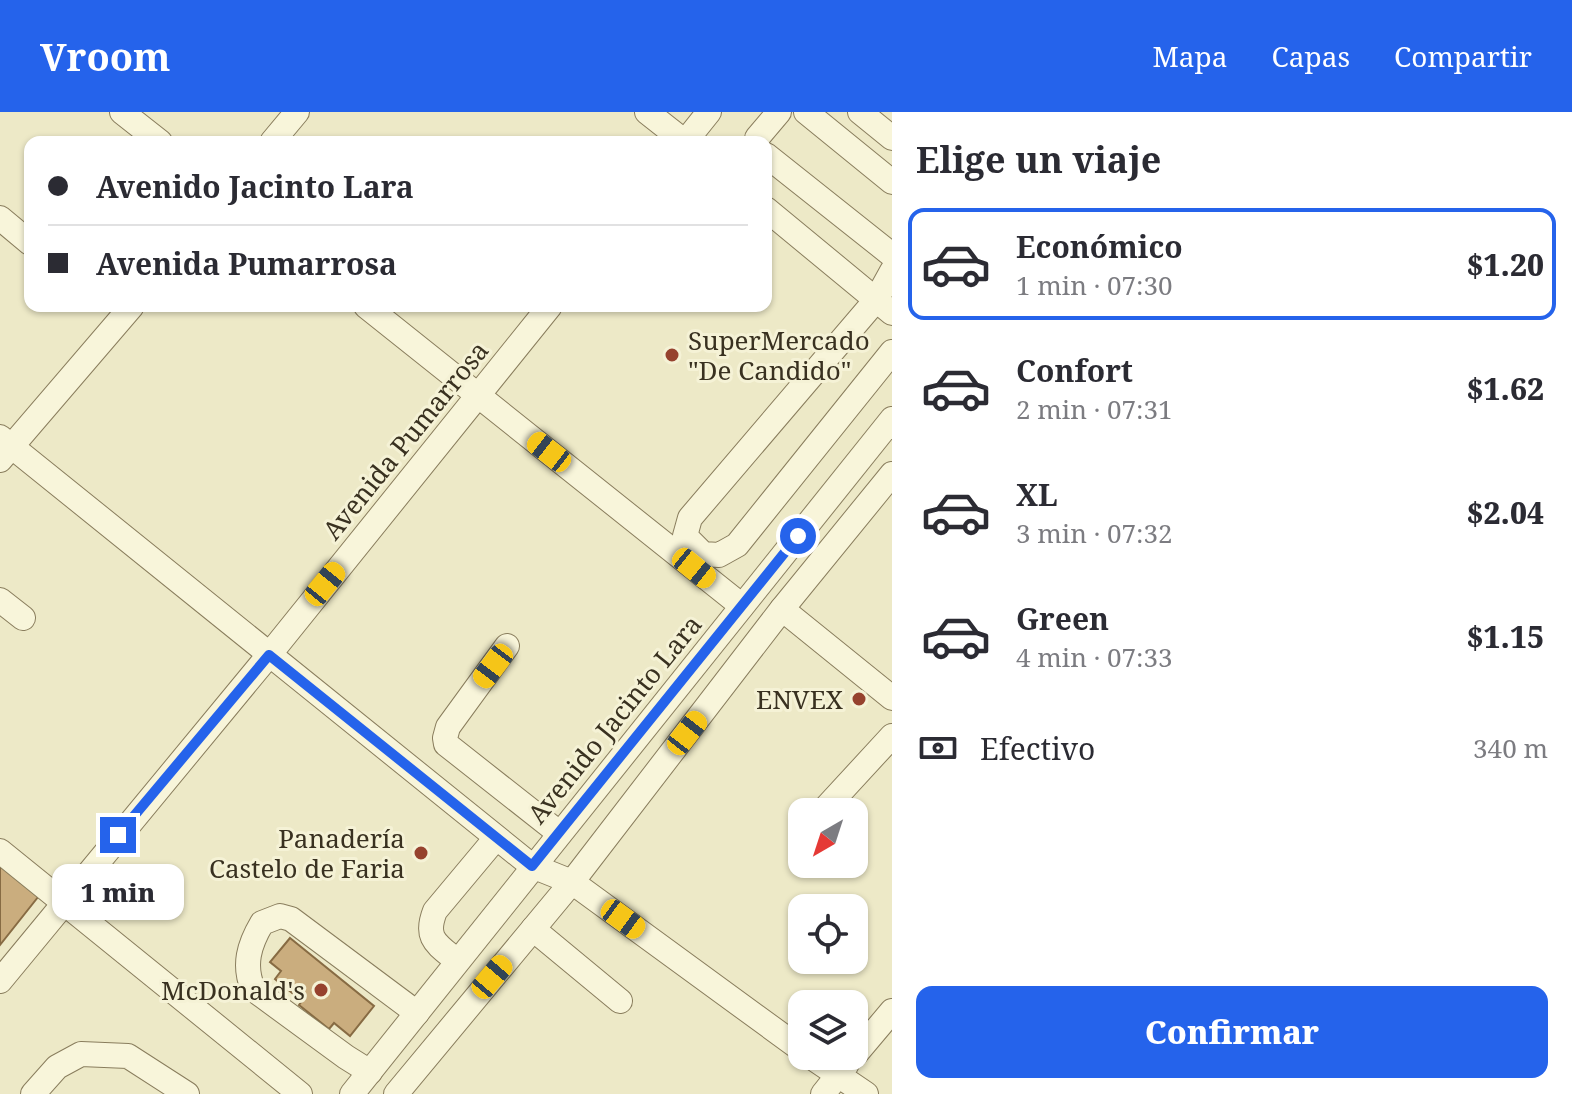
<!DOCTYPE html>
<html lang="es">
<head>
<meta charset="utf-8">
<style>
	body { margin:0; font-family:"Noto Serif",serif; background:#f2f2f3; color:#2b2b33; height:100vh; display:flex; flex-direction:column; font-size:30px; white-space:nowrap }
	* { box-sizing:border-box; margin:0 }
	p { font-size:26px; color:#7c7c81 }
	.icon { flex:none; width:44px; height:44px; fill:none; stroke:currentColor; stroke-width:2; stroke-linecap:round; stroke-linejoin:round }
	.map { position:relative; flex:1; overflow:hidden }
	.sheet { display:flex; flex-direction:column; background:#fff; width:680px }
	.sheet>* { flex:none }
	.banner { position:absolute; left:24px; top:24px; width:748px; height:176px; border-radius:16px; box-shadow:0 2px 6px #0004; display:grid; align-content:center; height:176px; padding:0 24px; background:#fff }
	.needle { width:52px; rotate:219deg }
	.controls { position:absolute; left:788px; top:686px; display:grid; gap:16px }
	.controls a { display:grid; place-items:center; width:80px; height:80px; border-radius:16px; background:#fff; box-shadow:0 2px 6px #0004; font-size:40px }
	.end { position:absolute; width:36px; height:36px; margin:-18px; border:10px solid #2563eb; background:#fff; box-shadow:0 0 0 4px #fff }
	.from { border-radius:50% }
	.bubble { position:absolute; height:56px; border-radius:16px; background:#fff; box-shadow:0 2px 6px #0004; font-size:26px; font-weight:800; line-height:56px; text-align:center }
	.car { position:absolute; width:24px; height:48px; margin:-24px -12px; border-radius:10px; box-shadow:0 0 6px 2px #0007; background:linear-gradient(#f5c518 24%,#345 0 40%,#f5c518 0 76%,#345 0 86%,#f5c518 0) }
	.banner b { display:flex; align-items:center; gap:28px; height:76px; font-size:30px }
	.banner b+b { border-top:2px solid #e1e1e2 }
	.banner i { width:20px; height:20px; background:#2b2b33 }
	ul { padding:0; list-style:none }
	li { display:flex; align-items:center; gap:24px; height:112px; margin:0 16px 12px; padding:0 8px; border:4px solid transparent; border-radius:16px }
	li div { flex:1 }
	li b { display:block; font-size:30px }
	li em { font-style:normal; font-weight:800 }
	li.active { border-color:#2563eb }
	li>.icon { width:72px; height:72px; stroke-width:1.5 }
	h2 { padding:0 24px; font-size:36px; line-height:96px }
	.pay { display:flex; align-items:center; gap:20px; height:88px; padding:0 24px; font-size:30px }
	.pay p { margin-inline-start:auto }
	.action { display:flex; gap:16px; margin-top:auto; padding:16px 24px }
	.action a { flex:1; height:92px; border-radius:16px; background:#2563eb; color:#fff; font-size:32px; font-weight:800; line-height:92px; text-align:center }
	header { display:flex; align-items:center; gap:48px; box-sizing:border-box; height:112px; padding:0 40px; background:#2563eb; color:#fff }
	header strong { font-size:38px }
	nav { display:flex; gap:44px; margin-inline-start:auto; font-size:28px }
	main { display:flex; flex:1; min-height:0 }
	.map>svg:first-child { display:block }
</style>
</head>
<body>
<header>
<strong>Vroom</strong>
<nav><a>Mapa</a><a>Capas</a><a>Compartir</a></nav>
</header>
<main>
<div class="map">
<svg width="892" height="982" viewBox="0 0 892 982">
	<rect width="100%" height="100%" fill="#ede9c7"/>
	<!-- building -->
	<g fill="#caad7e" stroke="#876b43" stroke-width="2">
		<polygon points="0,747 42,780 0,833"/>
		<polygon points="290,826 374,894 350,924 334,911 329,917 299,893 302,889 275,867 281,859 270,850"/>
	</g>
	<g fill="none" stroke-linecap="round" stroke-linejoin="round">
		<defs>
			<g id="minor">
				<polyline points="122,0 160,30"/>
				<polyline points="647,0 685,30"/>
				<polyline points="806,0 892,70"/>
				<polyline points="860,0 892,26"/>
				<polyline points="272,30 297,0"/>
				<polyline points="685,30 709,0"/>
				<polyline points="757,30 757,26 779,0"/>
				<polyline points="766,43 892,143"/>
				<polyline points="766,97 892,201"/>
				<polyline points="0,106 30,131"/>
				<polyline points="892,159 876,188 690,406 685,424 703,442 719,443 737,433 892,240"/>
				<polyline points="366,194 742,494"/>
				<polyline points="0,325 532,754 572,770 802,938"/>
				<polyline points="0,348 132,194"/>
				<polyline points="0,488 23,506"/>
				<polyline points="782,497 892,586"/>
				<polyline points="507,534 448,615 445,626 446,632 559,721"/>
				<polyline points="822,700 892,624"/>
				<polyline points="0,739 300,982"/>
				<polyline points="533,817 620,889"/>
				<path d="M457,849c-20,-17 -33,-22 -22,-50l61,-73"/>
				<polyline points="0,869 269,543 550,194"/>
				<polyline points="810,944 866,982"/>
				<polyline points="854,944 892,899"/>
				<path d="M370,960l-24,-15 -93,-68c-10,-24 -4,-44 9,-66l18,-7 11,3 126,94"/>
				<polyline points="33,982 57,955 81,942 128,944 187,982"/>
				<polyline points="352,982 892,307"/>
				<polyline points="396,982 572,770 782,497 892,362"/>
				<polyline points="823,982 847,952"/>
			</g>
		</defs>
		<!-- minor casing -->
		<use href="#minor" stroke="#897d5d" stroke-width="26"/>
		<!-- minor -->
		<use href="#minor" stroke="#f8f5da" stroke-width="24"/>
	</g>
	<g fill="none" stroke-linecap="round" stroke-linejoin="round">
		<!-- route -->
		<polyline stroke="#2563eb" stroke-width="10" points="118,723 269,543 532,754 798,424"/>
	</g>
	<!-- markers -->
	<g fill="#96422e" stroke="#f5f2d6" stroke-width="3">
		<circle cx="672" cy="243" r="8"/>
		<circle cx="859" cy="587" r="8"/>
		<circle cx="421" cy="741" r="8"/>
		<circle cx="321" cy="878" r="8"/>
	</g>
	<g text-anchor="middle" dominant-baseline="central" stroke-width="6" stroke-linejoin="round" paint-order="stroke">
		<!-- poi labels -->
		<g font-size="26" fill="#393120" stroke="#f5f2d6" text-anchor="end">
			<text x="688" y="228" text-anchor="start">SuperMercado<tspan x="688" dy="30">"De Candido"</tspan></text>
			<text x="843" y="587">ENVEX</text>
			<text x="405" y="726">Panadería<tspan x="405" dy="30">Castelo de Faria</tspan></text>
			<text x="305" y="878">McDonald's</text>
		</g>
		<!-- street labels -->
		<g font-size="26" fill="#393120" stroke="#f5f2d6">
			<text transform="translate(405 328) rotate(-51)">Avenida Pumarrosa</text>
			<text transform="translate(614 607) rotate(-51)">Avenido Jacinto Lara</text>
		</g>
	</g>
</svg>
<div class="controls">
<a><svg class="needle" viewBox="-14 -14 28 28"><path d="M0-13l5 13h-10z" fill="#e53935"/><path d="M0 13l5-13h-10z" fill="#7c7c81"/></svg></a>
<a><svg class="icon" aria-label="locate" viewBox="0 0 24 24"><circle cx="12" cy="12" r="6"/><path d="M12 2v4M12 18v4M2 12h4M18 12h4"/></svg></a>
<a><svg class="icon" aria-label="layers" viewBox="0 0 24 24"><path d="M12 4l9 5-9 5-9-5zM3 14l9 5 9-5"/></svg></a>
</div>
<i class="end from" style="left:798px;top:424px"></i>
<i class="end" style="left:118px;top:723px"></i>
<div class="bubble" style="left:52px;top:752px;width:132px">1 min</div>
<i class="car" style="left:549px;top:340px;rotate:308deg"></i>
<i class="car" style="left:694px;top:456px;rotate:129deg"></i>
<i class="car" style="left:325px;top:472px;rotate:39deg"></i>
<i class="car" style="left:493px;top:554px;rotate:217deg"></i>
<i class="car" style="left:687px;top:621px;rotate:38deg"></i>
<i class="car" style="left:623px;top:807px;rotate:126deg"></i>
<i class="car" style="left:492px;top:865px;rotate:40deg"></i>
<div class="banner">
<b><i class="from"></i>Avenido Jacinto Lara</b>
<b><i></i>Avenida Pumarrosa</b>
</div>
</div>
<section class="sheet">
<h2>Elige un viaje</h2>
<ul>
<li class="active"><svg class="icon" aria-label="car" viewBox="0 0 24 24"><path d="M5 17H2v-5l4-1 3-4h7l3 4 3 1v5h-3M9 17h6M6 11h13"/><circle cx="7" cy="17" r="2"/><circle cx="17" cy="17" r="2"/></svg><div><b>Económico</b><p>1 min · 07:30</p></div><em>$1.20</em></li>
<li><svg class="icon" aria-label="car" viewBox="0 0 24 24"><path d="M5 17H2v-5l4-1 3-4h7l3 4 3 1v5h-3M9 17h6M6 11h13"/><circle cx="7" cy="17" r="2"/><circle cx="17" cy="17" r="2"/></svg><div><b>Confort</b><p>2 min · 07:31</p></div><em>$1.62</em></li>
<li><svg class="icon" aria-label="car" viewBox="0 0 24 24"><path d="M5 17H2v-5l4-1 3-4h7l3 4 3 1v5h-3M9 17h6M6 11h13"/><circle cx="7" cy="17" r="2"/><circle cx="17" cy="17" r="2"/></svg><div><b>XL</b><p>3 min · 07:32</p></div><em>$2.04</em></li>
<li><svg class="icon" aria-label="car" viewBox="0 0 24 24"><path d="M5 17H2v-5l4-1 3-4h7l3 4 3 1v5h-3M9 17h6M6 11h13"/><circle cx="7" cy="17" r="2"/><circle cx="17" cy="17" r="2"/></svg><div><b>Green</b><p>4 min · 07:33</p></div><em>$1.15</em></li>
</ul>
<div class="pay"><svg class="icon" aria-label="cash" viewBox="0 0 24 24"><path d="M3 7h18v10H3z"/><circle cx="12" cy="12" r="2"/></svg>Efectivo<p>340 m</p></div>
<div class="action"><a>Confirmar</a></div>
</section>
</main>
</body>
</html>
